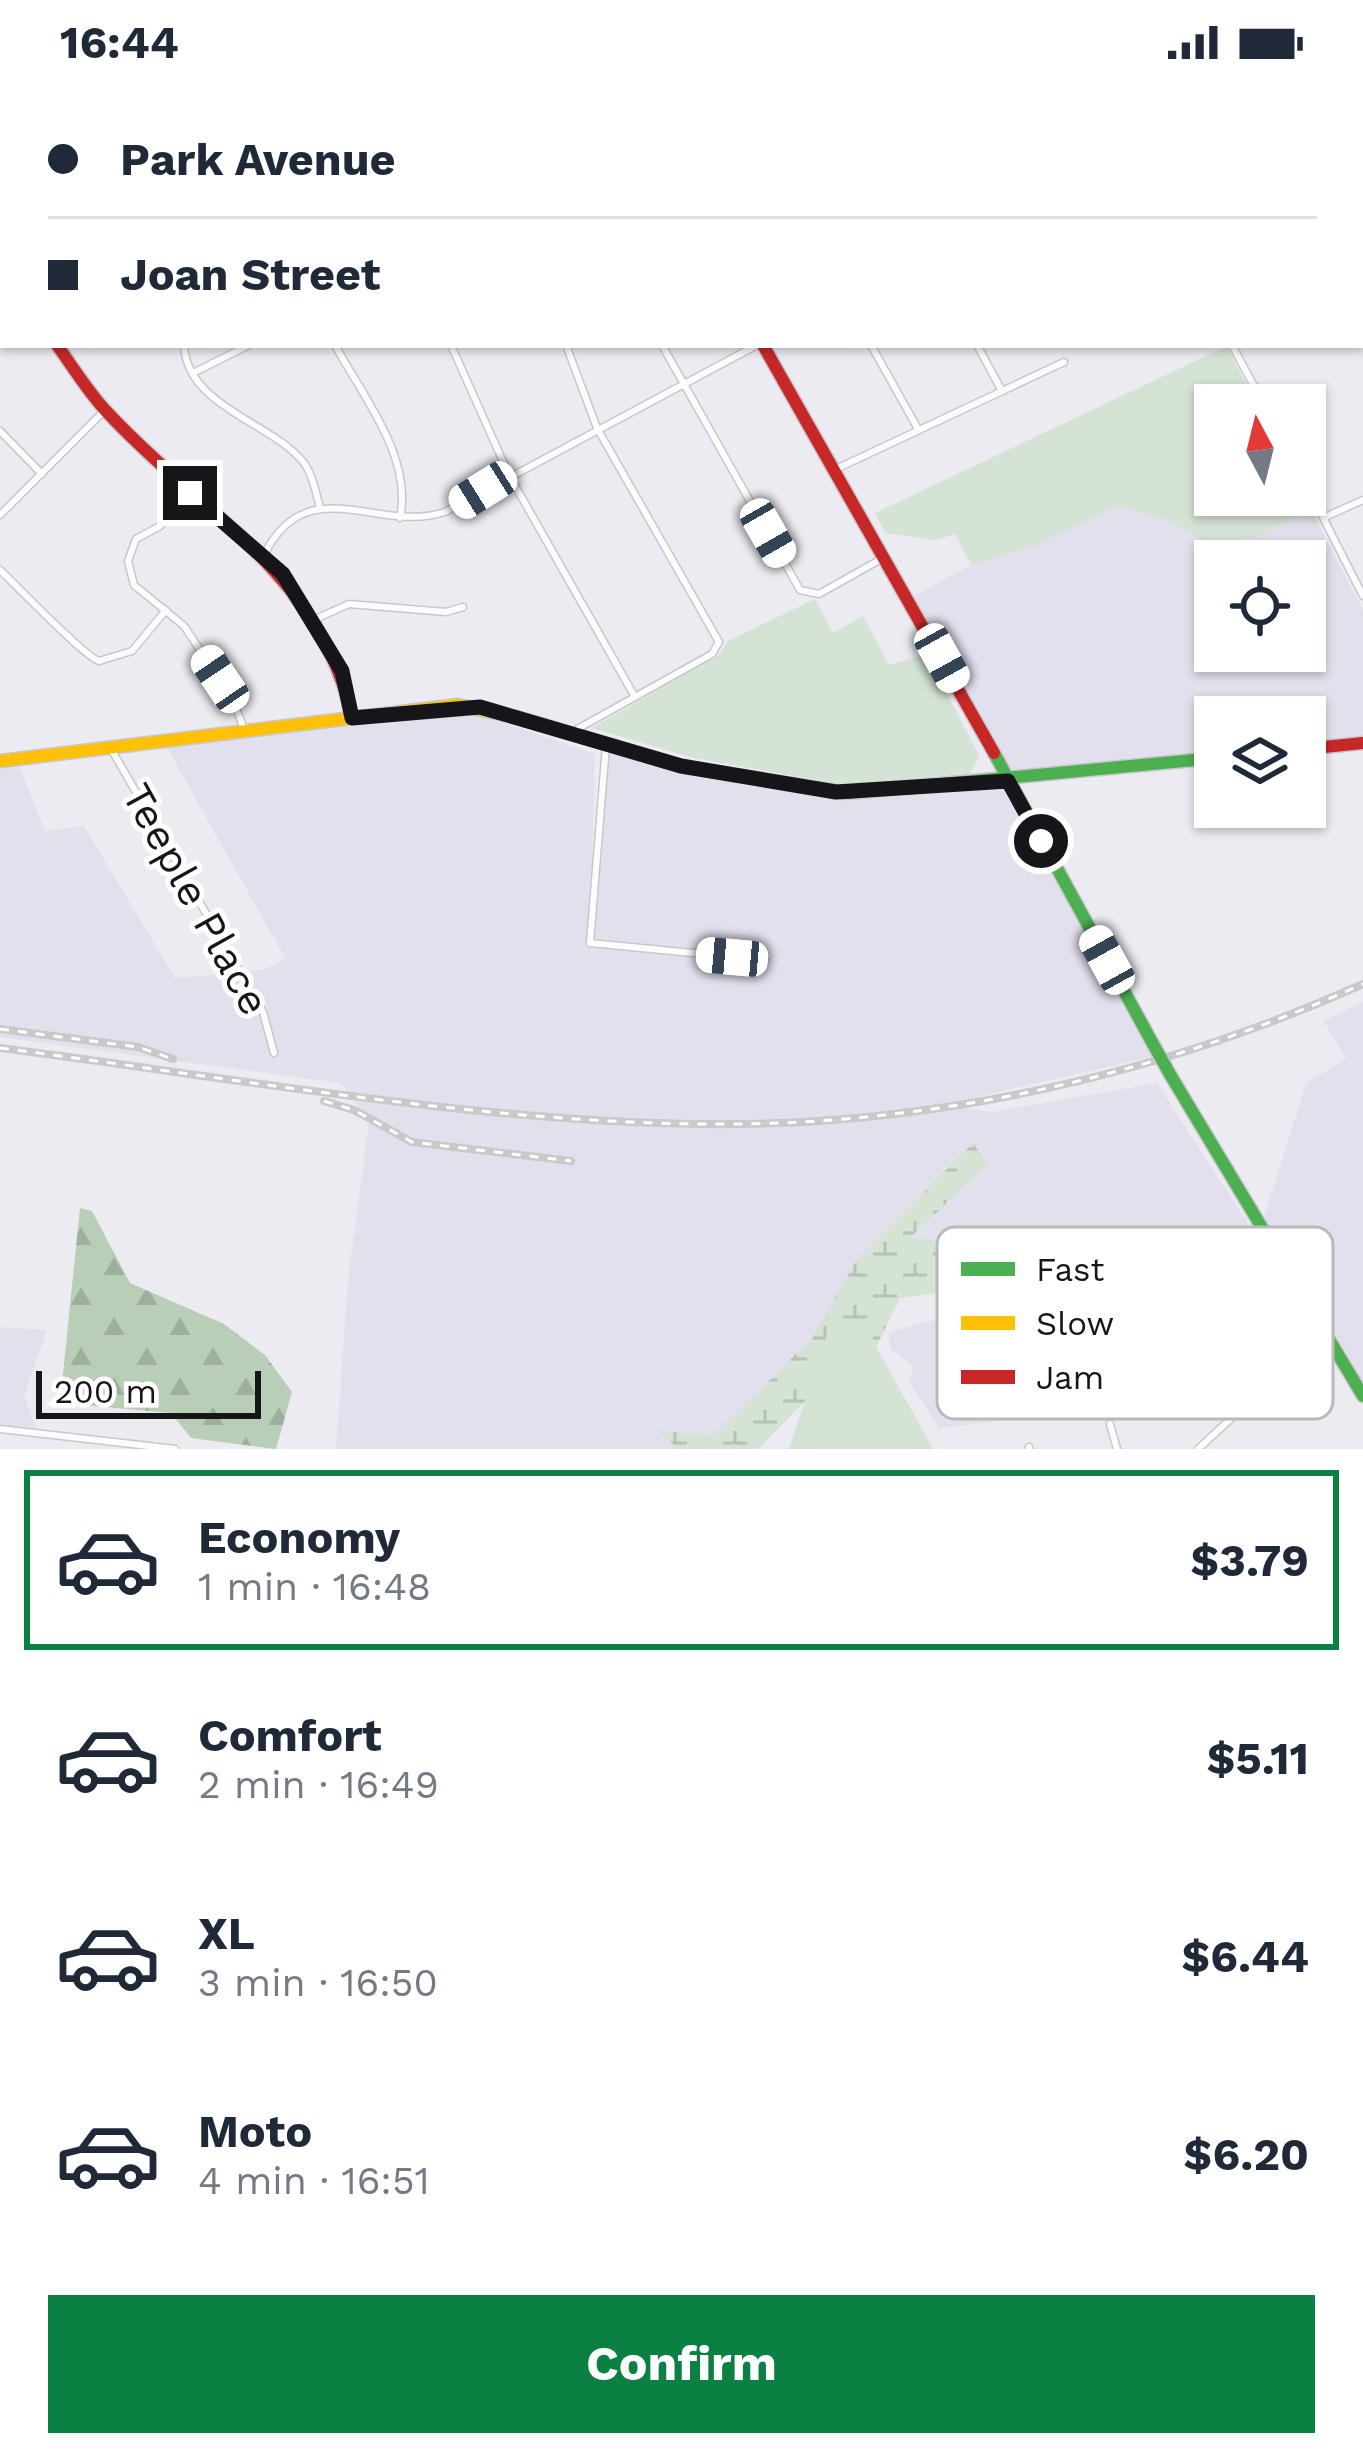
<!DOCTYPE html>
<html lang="en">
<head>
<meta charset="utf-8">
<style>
	body { margin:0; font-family:"Work Sans",sans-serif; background:#f2f2f3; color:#1f2937; height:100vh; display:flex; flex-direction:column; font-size:45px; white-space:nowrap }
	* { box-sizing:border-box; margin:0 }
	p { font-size:39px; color:#747a83 }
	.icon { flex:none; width:66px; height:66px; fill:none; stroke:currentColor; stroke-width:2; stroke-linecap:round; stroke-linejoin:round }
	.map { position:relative; height:1365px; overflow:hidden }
	.panel { display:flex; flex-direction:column; background:#fff; flex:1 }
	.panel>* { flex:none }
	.hud { position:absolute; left:0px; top:0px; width:1365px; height:264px; box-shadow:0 3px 9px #0004; display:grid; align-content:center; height:264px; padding:0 48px; background:#fff }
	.needle { width:78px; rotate:353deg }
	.controls { position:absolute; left:1194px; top:300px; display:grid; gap:24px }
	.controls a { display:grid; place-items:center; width:132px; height:132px; border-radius:0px; background:#fff; box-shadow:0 3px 9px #0004; font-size:60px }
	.scale { position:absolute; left:36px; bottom:30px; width:225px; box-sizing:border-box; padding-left:12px; border:6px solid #161519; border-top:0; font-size:33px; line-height:42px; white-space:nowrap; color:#161519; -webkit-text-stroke:9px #fff; paint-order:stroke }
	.end { position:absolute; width:54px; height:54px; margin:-27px; border:15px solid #161519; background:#fff; box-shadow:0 0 0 6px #fff }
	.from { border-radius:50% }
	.car { position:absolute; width:36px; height:72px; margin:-36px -18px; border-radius:15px; box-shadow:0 0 9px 3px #0007; background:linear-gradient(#fff 24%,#345 0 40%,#fff 0 76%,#345 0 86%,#fff 0) }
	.hud b { display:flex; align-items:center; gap:42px; height:114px; font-size:45px }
	.hud b+b { border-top:3px solid #e0e1e3 }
	.hud i { width:30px; height:30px; background:#1f2937 }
	ul { padding:21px 0 0; list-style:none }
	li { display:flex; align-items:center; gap:36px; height:180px; margin:0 24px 18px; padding:0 24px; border:6px solid transparent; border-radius:0px }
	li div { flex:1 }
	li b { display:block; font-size:45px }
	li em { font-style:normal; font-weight:700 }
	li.selected { border-color:#0b8043 }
	li>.icon { width:108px; height:108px; stroke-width:1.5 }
	.button { display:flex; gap:24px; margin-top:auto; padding:24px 48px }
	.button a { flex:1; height:138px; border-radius:0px; background:#0b8043; color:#fff; font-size:48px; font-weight:700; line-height:138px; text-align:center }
	.status { display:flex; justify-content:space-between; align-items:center; height:84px; padding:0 60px; background:#fff; direction:ltr }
	.status svg { height:33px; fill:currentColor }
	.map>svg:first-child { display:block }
</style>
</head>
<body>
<div class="status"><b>16:44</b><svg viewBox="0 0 49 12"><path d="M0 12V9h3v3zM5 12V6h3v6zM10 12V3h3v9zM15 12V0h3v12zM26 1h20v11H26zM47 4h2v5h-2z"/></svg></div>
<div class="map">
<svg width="1363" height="1365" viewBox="0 0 1363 1365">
	<defs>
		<pattern id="forest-firs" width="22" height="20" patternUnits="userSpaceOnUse" patternTransform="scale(3)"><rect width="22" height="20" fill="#b9ceb7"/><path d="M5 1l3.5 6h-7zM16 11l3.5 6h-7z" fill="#9eb09d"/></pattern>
		<pattern id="wetland-marsh" width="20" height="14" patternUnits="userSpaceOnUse" patternTransform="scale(3)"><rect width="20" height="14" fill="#d4e3d3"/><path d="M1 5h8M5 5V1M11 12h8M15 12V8" fill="none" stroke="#b5c2b5"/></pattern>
	</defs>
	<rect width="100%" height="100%" fill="#ecebf1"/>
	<!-- built -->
	<g fill="#e3e0ee" fill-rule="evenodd">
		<path d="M1118,422l51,15 43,24 57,-11 30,-21 21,14 43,83v133l-58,6v-32h-90v41l-206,23 150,274 -213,49 45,8 166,-29 121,187 -45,29 -5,35 -40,28 -202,61 -47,5 -29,-44 3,-18 -23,-17 -1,-17 88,-24 -13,-67 -56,-2 80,-74 -15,-21 -115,116 -48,80 -96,96 -53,-4 17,17h-342l12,-168 21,-159 -28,-39 -341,-46v-276l17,-1 28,71 39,-5 91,152 89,-8 21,-12 -120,-214 301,-35 129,45 -4,144 15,-153 230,47 172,-11 -100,-182 63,-34 61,-18zM1215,477h90v90h-90z"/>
		<polygon points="1363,918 1363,1312 1261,1143 1306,999 1346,975 1324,937"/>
		<polygon points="0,1243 47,1246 24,1312 36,1344 0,1340"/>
	</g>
	<!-- forest -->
	<polygon fill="url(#forest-firs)" points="80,1124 92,1127 130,1199 224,1240 265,1271 292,1308 276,1365 191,1354 171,1329 60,1319"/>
	<!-- wetland -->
	<polygon fill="url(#wetland-marsh)" points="973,1059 988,1081 909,1154 955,1158 965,1205 900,1214 873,1269 834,1288 758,1365 678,1365 659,1347 714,1351 810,1256 857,1176"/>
	<!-- green -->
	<g fill="#d4e3d3">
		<polygon points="1227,262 1257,321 1215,321 1215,411 1304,411 1320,443 1299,429 1269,450 1212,461 1169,437 1118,422 1032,463 971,481 955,450 936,456 885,449 875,429"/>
		<polygon points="815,515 833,549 863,532 889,581 926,570 979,671 970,690 850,702 694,674 592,644 720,570 728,557"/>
		<polygon points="831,1238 873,1257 933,1365 789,1365"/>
	</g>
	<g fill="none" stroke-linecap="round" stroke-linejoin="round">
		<defs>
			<g id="street">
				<polyline points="832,0 834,3"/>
				<polyline points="976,0 978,3"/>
				<polyline points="1097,0 1099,3"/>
				<polyline points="141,3 147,0"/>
				<polyline points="381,3 388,0"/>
				<polyline points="632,3 639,0"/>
				<polyline points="0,76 3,73"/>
				<polyline points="1362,99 1363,99"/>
				<path d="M184,261c3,62 88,77 120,118 9,13 12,30 16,45"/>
				<path d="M335,261c28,52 78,112 65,173"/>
				<polyline points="451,261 509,391 635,613"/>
				<polyline points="566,261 597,344 719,558 712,570 572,648"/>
				<polyline points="662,261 800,506 819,510 883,474"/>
				<polyline points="871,261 918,345"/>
				<polyline points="977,261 1002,307"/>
				<polyline points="1232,261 1264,321"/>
				<polyline points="193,289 249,261"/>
				<polyline points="0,347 42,390"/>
				<polyline points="834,386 1064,278"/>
				<polyline points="1305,398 1363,512"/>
				<polyline points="190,409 160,442 136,455 128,477 134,501 184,542 231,612 245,647"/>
				<polyline points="0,431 105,326"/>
				<polyline points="1325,433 1363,416"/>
				<path d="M265,469c44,-84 113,-19 180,-41l312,-167"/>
				<path d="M0,486c16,15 86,88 99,91l33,-10 34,-41"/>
				<polyline points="311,537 349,520 446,528 463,523"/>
				<polyline points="606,661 590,859 765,876"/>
				<polyline points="110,663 263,928 274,969"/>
				<polyline points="1110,1340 1117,1365"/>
				<polyline points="0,1345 175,1365"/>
				<polyline points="1029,1363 1029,1365"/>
				<polyline points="1198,1365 1324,1249"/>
			</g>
			<g id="fast">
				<polyline points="0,202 3,205"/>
				<polyline points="516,633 681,682 847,709 1215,674"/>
				<polyline points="994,669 1153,960"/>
				<polyline points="1171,992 1363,1312"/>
			</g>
			<g id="slow">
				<polyline points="618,0 619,3"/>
				<polyline points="0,677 458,621 516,633"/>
			</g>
			<g id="jam">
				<path d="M57,261c16,22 31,47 50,67 93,101 214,161 245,305"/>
				<polyline points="763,261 994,669"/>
				<polyline points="1305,665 1363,659"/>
			</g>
		</defs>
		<!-- street casing -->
		<use href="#street" stroke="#c8c7cc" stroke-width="9"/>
		<!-- fast casing -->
		<use href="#fast" stroke="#c8c7cc" stroke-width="15"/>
		<!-- slow casing -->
		<use href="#slow" stroke="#c8c7cc" stroke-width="15"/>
		<!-- jam casing -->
		<use href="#jam" stroke="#c8c7cc" stroke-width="15"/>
		<!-- street -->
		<use href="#street" stroke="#fcfcfd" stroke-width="6"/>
		<!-- fast -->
		<use href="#fast" stroke="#4caf50" stroke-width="12"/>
		<!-- slow -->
		<use href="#slow" stroke="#ffc107" stroke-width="12"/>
		<!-- jam -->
		<use href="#jam" stroke="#c62828" stroke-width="12"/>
		<defs>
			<g id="rail">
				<polyline points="0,945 138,963 173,975"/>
				<path d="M0,964c228,29 474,74 703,76 226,3 454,-48 660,-140"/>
				<polyline points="324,1017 354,1026 412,1058 571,1077"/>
			</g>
		</defs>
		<!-- rail casing -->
		<use href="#rail" stroke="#c9c9cb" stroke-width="8"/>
		<!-- rail -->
		<use href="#rail" stroke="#fff" stroke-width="3" stroke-dasharray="9" stroke-linecap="butt"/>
		<defs>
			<polyline id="fast-bridge" points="1153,960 1171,992"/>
		</defs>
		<!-- fast-bridge casing -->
		<use href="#fast-bridge" stroke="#c8c7cc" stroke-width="15" stroke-linecap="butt"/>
		<!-- fast-bridge -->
		<use href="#fast-bridge" stroke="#4caf50" stroke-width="12"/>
	</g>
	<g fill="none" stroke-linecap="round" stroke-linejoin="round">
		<!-- route -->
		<polyline stroke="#161519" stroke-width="15" points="190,409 283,490 342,587 352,634 480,623 681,682 836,708 1008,697 1041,757"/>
	</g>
	<g text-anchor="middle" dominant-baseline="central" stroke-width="10" stroke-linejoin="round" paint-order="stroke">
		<!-- street labels -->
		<g font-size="42" fill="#161519" stroke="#fff">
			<text transform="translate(196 815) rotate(61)">Teeple Place</text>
		</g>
	</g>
	<!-- legend -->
	<rect x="937" y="1143" width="396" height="192" rx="18" fill="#fff" stroke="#b9b9ba" stroke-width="3"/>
	<rect x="961" y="1178" width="54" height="14" fill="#4caf50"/>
	<rect x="961" y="1232" width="54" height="14" fill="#ffc107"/>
	<rect x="961" y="1286" width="54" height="14" fill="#c62828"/>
	<g font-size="33" fill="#161519">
		<text x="1036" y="1197">Fast</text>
		<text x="1036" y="1251">Slow</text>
		<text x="1036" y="1305">Jam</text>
	</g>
</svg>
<div class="controls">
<a><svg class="needle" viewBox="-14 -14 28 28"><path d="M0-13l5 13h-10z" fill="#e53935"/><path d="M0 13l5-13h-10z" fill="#747a83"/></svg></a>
<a><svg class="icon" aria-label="locate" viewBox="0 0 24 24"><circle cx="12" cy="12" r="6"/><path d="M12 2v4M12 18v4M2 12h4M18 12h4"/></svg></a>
<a><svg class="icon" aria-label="layers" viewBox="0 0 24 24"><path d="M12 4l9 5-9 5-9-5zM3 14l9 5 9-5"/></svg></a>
</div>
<div class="scale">200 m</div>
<i class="end from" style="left:1041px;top:757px"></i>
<i class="end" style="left:190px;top:409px"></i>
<i class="car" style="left:483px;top:406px;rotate:238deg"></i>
<i class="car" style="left:768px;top:449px;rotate:150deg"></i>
<i class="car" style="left:942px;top:574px;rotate:151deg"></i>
<i class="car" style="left:220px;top:595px;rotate:326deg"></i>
<i class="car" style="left:732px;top:873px;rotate:275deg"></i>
<i class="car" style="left:1107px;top:876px;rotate:331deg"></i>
<div class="hud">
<b><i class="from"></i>Park Avenue</b>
<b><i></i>Joan Street</b>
</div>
</div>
<section class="panel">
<ul>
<li class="selected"><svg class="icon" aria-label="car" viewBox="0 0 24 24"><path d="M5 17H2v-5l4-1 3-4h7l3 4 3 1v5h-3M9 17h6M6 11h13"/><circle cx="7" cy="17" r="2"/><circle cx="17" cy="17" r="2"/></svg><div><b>Economy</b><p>1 min · 16:48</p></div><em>$3.79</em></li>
<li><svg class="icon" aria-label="car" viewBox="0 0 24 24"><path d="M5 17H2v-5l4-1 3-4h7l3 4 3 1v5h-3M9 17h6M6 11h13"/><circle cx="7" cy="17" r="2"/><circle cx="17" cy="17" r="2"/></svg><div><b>Comfort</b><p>2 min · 16:49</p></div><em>$5.11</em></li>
<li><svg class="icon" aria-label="car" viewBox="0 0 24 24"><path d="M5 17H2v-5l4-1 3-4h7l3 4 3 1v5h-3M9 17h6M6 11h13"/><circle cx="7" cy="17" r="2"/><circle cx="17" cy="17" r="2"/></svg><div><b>XL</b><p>3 min · 16:50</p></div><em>$6.44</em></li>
<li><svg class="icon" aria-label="car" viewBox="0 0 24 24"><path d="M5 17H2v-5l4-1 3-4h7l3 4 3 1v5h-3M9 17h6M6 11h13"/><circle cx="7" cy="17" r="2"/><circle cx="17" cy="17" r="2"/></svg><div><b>Moto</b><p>4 min · 16:51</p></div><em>$6.20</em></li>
</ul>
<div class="button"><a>Confirm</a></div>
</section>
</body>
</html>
